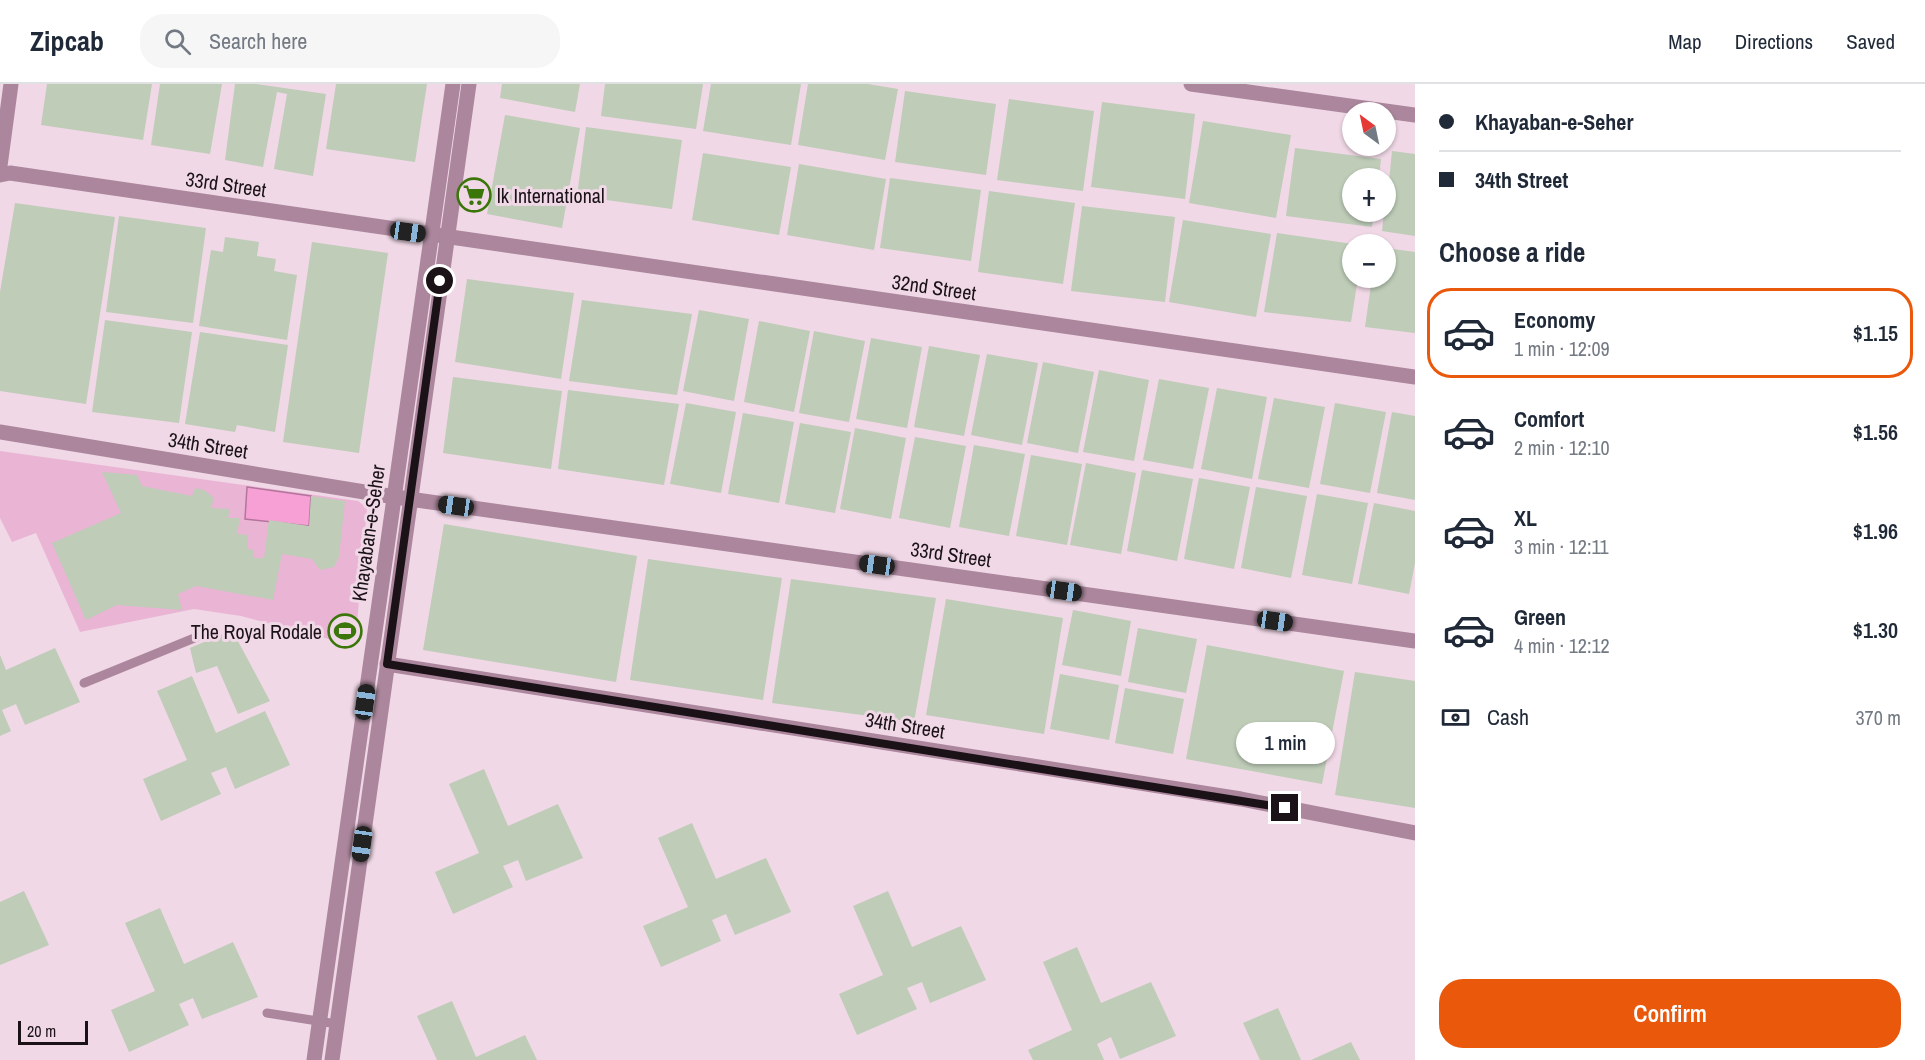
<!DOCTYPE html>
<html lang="en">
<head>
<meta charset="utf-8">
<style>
	body { margin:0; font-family:"Archivo Narrow",sans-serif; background:#f6f6f7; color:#1f2937; height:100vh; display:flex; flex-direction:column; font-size:22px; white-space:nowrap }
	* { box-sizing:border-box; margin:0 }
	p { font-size:20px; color:#747a83 }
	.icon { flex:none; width:33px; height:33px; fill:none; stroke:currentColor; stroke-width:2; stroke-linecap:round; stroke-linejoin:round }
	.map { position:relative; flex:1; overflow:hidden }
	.details { display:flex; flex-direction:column; background:#fff; width:510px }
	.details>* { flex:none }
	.guide { display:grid; align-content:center; height:132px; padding:0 24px; background:#fff }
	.needle { width:39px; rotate:327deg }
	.controls { position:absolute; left:1342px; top:18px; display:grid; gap:12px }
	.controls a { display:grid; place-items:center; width:54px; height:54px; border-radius:50%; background:#fff; box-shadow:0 2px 4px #0004; font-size:30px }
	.scale { position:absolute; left:18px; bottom:15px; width:70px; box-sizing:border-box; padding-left:6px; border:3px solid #1a1217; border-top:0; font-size:16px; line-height:21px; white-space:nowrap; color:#1a1217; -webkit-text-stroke:4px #f0d8e6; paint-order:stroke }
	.end { position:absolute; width:27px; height:27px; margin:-14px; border:8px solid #1a1217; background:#fff; box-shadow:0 0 0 3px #fff }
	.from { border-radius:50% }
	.bubble { position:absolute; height:42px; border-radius:21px; background:#fff; box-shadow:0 2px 4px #0004; font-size:20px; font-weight:600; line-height:42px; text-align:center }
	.car { position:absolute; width:18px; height:36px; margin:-18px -9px; border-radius:8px; box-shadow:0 0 4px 2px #0007; background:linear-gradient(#222 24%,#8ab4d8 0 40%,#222 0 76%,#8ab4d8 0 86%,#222 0) }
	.guide b { display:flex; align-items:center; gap:21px; height:57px; font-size:22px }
	.guide b+b { border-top:2px solid #e0e1e3 }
	.guide i { width:15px; height:15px; background:#1f2937 }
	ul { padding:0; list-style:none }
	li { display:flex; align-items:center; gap:18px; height:90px; margin:0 12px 9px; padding:0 12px; border:3px solid transparent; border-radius:24px }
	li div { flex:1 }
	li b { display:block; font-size:22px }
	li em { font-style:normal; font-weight:600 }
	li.current { border-color:#ea580c }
	li>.icon { width:54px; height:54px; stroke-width:1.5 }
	h2 { padding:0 24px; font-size:27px; line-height:72px }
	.pay { display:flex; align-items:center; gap:15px; height:66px; padding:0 24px; font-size:22px }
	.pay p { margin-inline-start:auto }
	.primary-button { display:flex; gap:12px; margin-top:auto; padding:12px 24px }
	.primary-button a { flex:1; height:69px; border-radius:24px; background:#ea580c; color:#fff; font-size:24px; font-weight:600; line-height:69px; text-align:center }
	header { display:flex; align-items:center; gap:36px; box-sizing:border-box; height:84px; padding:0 30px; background:#fff; border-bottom:2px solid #e0e1e3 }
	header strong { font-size:28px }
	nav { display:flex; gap:33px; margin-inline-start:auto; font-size:21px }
	.search { width:420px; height:54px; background:#f6f6f7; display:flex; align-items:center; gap:15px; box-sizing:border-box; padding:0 21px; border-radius:24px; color:#747a83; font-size:22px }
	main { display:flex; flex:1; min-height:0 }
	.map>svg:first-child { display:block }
</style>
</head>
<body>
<header>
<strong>Zipcab</strong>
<div class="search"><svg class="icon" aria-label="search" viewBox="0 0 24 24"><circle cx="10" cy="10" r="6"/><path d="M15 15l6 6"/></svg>Search here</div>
<nav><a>Map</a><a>Directions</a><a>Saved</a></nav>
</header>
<main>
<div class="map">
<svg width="1415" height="976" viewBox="0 0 1415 976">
	<rect width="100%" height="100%" fill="#f0d8e6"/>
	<!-- green -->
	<polygon fill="#eab4d4" points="0,367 358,417 367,424 355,562 241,532 194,525 80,548 36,449 12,458 0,434"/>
	<!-- water -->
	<polygon fill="#f6a0d5" stroke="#b4759c" stroke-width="1.5" points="247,403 311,412 309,442 245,435"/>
	<!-- building -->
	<g fill="#beccb8">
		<polygon points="47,0 152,0 143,56 41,41"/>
		<polygon points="160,0 222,0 210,70 151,61"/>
		<polygon points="235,0 256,0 326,10 313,92 274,85 287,10 277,8 263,83 225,76"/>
		<polygon points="336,0 427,0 415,78 326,65"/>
		<polygon points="502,0 580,0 575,28 500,14"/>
		<polygon points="605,0 703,0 696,45 601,32"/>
		<polygon points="711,0 801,0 791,61 703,47"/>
		<polygon points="808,0 868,0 898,5 885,76 798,61"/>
		<polygon points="905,7 996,20 986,91 895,78"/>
		<polygon points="1009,15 1094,27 1083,107 997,96"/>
		<polygon points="1102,18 1195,30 1185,115 1091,103"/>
		<polygon points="505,31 580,44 562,144 487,130"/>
		<polygon points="1203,37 1291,51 1276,134 1189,119"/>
		<polygon points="586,43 682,56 672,125 577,112"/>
		<polygon points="1295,64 1381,75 1379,94 1353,94 1353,128 1374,128 1372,143 1286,132"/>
		<polygon points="1392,67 1415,70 1415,152 1382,147 1384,128 1386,128"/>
		<polygon points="703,69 791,83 779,151 692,136"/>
		<polygon points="799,80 886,95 874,166 787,151"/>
		<polygon points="890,94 981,106 971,177 880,164"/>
		<polygon points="989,107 1075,119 1063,200 978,188"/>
		<polygon points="15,119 115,133 86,320 0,307 0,208"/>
		<polygon points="1082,122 1175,133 1165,218 1071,207"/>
		<polygon points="119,132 206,144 193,239 106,228"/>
		<polygon points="1183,136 1271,150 1256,233 1169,218"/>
		<polygon points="1277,149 1353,160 1353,194 1358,194 1351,238 1264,228"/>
		<polygon points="225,153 259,158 257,172 276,175 274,187 297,191 287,256 199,242 211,166 223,168"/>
		<polygon points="312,158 388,169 359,369 283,358"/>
		<polygon points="1386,164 1415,168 1415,249 1365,243 1372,194 1386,194"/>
		<polygon points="467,195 574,209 561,295 455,278"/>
		<polygon points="582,216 692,230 677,311 569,297"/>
		<polygon points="699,226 749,235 734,317 683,307"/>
		<polygon points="105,236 192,248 179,339 92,328"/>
		<polygon points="759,237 810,247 794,328 744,318"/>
		<polygon points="814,247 865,257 849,338 799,329"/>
		<polygon points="200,248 288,261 275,348 237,341 235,348 185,340"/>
		<polygon points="871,254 922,263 907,344 856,335"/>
		<polygon points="929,262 980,271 964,352 914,343"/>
		<polygon points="987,270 1038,279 1022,361 971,351"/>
		<polygon points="1043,278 1094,288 1078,369 1027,359"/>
		<polygon points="1099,286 1149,296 1134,377 1083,368"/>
		<polygon points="453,293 562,307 551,385 443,369"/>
		<polygon points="1159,295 1209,304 1193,385 1143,376"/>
		<polygon points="1217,304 1267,313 1252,395 1201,385"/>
		<polygon points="568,306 679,320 664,401 558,385"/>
		<polygon points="1274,314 1325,323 1309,404 1258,395"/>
		<polygon points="686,319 736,328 721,409 670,400"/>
		<polygon points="1335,319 1386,328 1370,409 1320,400"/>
		<polygon points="1392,328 1415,332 1415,416 1377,409"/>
		<polygon points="743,329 794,338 779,419 728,410"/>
		<polygon points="800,339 851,348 835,429 785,420"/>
		<polygon points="855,344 906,354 891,435 840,425"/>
		<polygon points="915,353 966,362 950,444 899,434"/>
		<polygon points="974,361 1025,370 1009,452 959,443"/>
		<polygon points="1031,371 1082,380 1067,461 1016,452"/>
		<polygon points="1086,379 1136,389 1121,470 1070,461"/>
		<polygon points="1142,386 1193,395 1177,477 1127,467"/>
		<polygon points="102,388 137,391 142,402 192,412 195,404 204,406 214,414 211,424 230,425 228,434 240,434 237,450 248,451 248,465 254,466 254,474 264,474 269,436 309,442 311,412 345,417 339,473 334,483 320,486 312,475 282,470 273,516 196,502 178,510 182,526 117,521 86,536 52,459 121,429"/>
		<polygon points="1199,394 1250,403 1234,485 1184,475"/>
		<polygon points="1256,403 1307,412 1291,494 1241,484"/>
		<polygon points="1317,410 1368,419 1352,500 1302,491"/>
		<polygon points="1374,419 1415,427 1415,479 1409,510 1358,500"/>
		<polygon points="444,440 637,472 616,598 423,566"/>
		<polygon points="648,475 782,494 763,616 630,596"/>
		<polygon points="791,495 936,514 914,638 772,619"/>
		<polygon points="946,515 1063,534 1044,650 926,631"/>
		<polygon points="1073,526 1131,537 1121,592 1062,581"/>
		<polygon points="1138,544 1197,555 1186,609 1128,598"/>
		<polygon points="232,546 270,617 238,630 217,582 196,589 190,564"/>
		<polygon points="1207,561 1344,587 1322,700 1186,675"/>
		<polygon points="55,564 80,618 25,641 16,620 2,626 11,647 0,652 0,571 6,586"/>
		<polygon points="1355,588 1415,597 1415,724 1335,711"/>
		<polygon points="1060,590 1119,601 1109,656 1050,645"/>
		<polygon points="192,592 216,649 265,627 290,681 235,705 226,683 211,689 221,710 161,737 143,695 187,676 157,607"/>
		<polygon points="1125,604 1184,615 1173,670 1115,659"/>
		<polygon points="484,685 508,742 558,720 583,774 526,797 518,776 503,782 513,803 453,830 435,788 479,769 449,700"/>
		<polygon points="692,739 716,795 766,774 791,828 735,851 726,830 712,836 721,857 661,883 643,842 688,823 658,754"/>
		<polygon points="24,807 49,861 0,881 0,818"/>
		<polygon points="888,807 912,863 961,842 986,896 930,919 922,898 907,904 917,925 857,951 839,910 883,891 853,822"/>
		<polygon points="160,824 184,880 233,858 258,913 202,935 193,914 179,920 189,941 129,968 111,926 155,907 125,839"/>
		<polygon points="1077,863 1101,919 1151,898 1176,952 1120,975 1111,953 1097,960 1104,976 1033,976 1028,966 1072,946 1043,878"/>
		<polygon points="452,917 476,973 525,951 537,976 437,976 417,932"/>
		<polygon points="1278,924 1301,976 1260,976 1243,939"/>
		<polygon points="1351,958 1360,976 1311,976"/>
	</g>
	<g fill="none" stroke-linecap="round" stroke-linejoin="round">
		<!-- service -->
		<g stroke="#ab869c" stroke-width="9">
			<polyline points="84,599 214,546"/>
			<polyline points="267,929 337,940"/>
		</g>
		<!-- minor -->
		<g stroke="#ab869c" stroke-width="15">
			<polyline points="1191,0 1415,31"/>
			<polyline points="0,82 11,0"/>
			<polyline points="0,91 10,89 1415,293"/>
			<polyline points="0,348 395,413 1415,557"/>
			<polyline points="387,580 1241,715 1415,749"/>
		</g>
		<!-- tertiary -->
		<g stroke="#ab869c" stroke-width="15">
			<polyline points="314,976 453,0"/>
			<polyline points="332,976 469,0"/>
		</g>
	</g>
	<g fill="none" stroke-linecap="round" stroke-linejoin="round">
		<!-- route -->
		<polyline stroke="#1a1217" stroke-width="8" points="440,197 387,580 1285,724"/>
	</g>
	<!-- icons -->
	<defs>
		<symbol id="supermarket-ring" viewBox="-11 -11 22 22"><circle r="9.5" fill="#f0d8e6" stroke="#3b760a" stroke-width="1.5"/><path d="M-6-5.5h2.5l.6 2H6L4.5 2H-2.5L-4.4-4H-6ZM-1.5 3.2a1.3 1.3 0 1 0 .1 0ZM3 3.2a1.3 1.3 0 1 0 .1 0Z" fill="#3b760a"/></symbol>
		<symbol id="stadium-ring" viewBox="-11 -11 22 22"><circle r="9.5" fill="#f0d8e6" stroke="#3b760a" stroke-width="1.5"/><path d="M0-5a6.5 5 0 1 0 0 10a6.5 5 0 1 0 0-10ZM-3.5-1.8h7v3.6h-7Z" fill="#3b760a"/></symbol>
	</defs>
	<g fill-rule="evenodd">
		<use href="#supermarket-ring" x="455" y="92" width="38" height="38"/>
		<use href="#stadium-ring" x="326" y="528" width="38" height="38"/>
	</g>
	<g text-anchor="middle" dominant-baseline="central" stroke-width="6" stroke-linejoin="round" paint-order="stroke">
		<!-- street labels -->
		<g font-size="20" fill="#1a1217" stroke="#f0d8e6">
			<text transform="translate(226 100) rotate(8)">33rd Street</text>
			<text transform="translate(934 203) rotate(8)">32nd Street</text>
			<text transform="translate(208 361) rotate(9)">34th Street</text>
			<text transform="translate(368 449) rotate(-82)">Khayaban-e-Seher</text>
			<text transform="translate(951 470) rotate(8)">33rd Street</text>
			<text transform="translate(905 641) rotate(9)">34th Street</text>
		</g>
		<!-- poi labels -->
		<g font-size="20" fill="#1a1217" stroke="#f0d8e6" text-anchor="start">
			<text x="497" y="111">lk International</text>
			<text x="322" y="547" text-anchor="end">The Royal Rodale</text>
		</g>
	</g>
</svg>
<div class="controls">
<a><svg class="needle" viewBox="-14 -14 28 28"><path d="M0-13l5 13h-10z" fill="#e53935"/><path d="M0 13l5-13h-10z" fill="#747a83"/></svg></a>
<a>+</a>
<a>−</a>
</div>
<div class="scale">20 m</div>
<i class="end from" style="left:440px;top:197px"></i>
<i class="end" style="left:1285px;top:724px"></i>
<div class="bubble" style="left:1236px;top:638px;width:99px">1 min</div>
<i class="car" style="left:408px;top:148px;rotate:98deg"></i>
<i class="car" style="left:456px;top:422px;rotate:278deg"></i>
<i class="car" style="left:877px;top:481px;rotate:278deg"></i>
<i class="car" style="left:1064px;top:507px;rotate:98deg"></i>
<i class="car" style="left:1275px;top:537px;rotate:98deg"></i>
<i class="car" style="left:365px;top:618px;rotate:8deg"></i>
<i class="car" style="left:362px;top:760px;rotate:188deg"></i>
</div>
<section class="details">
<div class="guide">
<b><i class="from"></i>Khayaban-e-Seher</b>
<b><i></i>34th Street</b>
</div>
<h2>Choose a ride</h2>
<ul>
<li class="current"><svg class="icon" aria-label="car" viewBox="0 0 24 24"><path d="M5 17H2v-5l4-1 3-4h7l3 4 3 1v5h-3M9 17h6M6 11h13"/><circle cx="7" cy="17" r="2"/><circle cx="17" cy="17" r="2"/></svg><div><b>Economy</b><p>1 min · 12:09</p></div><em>$1.15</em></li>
<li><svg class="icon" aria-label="car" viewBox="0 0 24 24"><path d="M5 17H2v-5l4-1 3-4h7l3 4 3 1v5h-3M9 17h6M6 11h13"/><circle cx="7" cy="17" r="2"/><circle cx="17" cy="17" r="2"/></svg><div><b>Comfort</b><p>2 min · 12:10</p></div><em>$1.56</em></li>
<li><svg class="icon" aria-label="car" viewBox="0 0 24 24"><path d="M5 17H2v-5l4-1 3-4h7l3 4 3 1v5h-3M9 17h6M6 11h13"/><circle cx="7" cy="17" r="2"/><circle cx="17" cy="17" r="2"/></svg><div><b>XL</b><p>3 min · 12:11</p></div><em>$1.96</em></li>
<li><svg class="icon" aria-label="car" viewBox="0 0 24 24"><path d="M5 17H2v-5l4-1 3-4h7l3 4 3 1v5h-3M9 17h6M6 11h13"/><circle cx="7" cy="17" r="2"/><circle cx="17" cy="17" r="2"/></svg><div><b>Green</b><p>4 min · 12:12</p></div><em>$1.30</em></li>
</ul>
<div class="pay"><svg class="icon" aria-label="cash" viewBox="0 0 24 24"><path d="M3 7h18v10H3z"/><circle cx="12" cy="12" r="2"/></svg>Cash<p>370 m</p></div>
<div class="primary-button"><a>Confirm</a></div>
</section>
</main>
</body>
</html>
